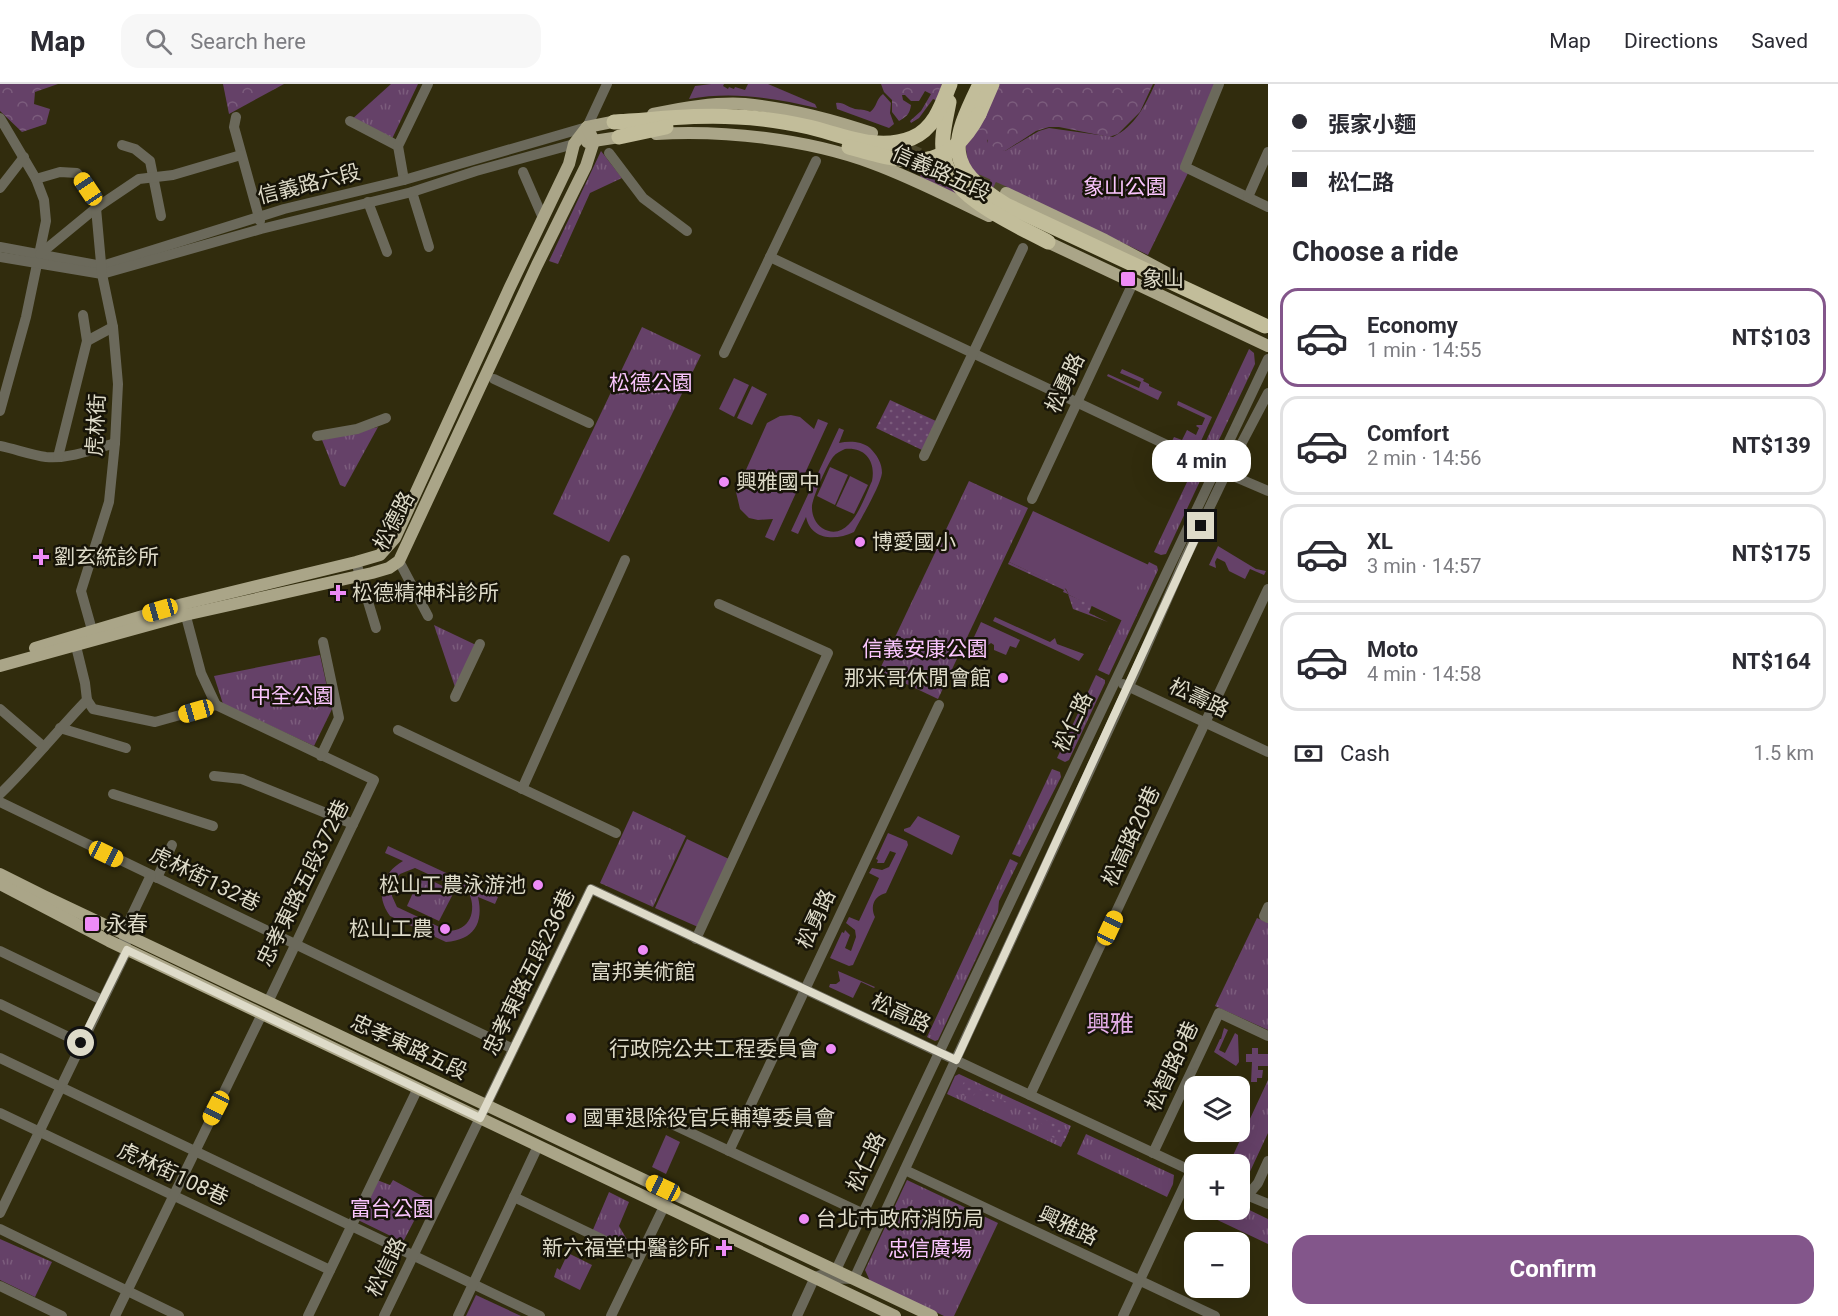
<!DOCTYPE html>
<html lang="en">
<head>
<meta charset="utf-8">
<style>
	body { margin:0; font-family:Roboto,"Noto Sans TC",sans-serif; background:#f7f7f7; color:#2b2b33; height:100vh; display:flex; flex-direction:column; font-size:22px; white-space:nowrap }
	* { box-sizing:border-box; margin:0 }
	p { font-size:20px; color:#7c7c81 }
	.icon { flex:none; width:33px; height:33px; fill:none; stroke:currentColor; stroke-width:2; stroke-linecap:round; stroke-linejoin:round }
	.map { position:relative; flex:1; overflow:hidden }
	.panel { display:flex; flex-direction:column; background:#fff; width:570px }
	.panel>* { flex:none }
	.guide { display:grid; align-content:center; height:132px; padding:0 24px; background:#fff }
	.tools { position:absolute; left:1184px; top:992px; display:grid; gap:12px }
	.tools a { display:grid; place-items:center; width:66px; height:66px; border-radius:12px; background:#fff; box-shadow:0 6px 24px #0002; font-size:30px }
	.end { position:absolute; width:27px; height:27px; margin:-14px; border:8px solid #dedbc9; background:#111; box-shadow:0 0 0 3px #111 }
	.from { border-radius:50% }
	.bubble { position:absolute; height:42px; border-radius:18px; background:#fff; box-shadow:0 6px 24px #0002; font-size:20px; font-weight:700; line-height:42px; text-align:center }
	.car { position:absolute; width:18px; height:36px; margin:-18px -9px; border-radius:8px; box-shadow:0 0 4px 2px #0007; background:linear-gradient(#f5c518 24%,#345 0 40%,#f5c518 0 76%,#345 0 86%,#f5c518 0) }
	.guide b { display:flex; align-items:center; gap:21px; height:57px; font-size:22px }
	.guide b+b { border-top:2px solid #e1e1e2 }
	.guide i { width:15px; height:15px; background:#2b2b33 }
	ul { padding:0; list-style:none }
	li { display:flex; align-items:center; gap:18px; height:99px; margin:0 12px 9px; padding:0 12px; border:3px solid #e1e1e2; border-radius:18px }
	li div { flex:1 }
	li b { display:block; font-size:22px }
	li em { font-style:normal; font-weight:700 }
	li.active { border-color:#83568b }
	li>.icon { width:54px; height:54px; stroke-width:1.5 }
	h2 { padding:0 24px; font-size:27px; line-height:72px }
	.pay { display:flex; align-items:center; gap:15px; height:66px; padding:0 24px; font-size:22px }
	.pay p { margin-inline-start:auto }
	.primary-button { display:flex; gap:12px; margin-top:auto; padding:12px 24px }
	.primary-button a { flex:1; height:69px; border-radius:18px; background:#83568b; color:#fff; font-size:24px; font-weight:700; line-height:69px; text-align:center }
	header { display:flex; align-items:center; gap:36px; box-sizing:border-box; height:84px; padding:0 30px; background:#fff; border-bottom:2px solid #e1e1e2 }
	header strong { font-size:28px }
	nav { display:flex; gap:33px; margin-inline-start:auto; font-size:21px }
	.search { width:420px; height:54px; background:#f7f7f7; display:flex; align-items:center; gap:15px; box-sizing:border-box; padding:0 21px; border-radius:18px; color:#7c7c81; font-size:22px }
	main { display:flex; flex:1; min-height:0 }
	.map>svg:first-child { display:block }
</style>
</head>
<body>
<header>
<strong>Map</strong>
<div class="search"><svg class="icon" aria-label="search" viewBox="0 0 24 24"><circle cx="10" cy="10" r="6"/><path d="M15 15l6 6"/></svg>Search here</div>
<nav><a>Map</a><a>Directions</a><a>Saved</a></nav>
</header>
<main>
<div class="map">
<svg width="1268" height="1232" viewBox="0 0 1268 1232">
	<defs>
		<pattern id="forest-crowns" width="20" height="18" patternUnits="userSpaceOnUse" patternTransform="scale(1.5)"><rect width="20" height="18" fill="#654168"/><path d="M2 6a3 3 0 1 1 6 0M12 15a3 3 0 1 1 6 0" fill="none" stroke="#7b5c7c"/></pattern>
		<pattern id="park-tufts" width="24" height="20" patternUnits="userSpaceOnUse" patternTransform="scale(1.5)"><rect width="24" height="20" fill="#654168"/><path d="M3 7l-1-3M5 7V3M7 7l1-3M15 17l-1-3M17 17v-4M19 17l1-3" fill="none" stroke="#7b5c7c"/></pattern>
		<pattern id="garden-dots" width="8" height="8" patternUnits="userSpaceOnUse" patternTransform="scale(1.5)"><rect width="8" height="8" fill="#654168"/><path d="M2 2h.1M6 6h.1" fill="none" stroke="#7b5c7c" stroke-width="1.8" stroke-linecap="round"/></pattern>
	</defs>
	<rect width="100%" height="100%" fill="#312c0d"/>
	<!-- grass -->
	<g fill="#654168" fill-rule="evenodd">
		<path d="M711,0h13l-1,2 5,3 1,-2 5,2 1,-2 10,3 3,-6h20l47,20 2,4c-43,-10 -84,-17 -128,-9l6,-13z"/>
		<path d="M883,10l8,9 -1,10 4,11 -5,4 -52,-19 -1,-6c8,-1 11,4 19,6 6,1 9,0 15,3 7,-5 6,-13 13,-18z"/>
		<polygon points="939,76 959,112 920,93 925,79"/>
		<polygon points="1122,285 1144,295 1143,297 1149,300 1149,302 1162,308 1158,316 1107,292 1108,290 1139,304 1141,298 1120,289"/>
		<polygon points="734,294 749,301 734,333 719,325"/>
		<polygon points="752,302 767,310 752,341 737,334"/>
		<polygon points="1178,317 1212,333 1196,368 1172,357 1174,353 1182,356 1187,346 1196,351 1199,344 1196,342 1197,341 1202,341 1205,334 1177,321"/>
		<polygon points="791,331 800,333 814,345 818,335 828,339 774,457 765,453 773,435 758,436 749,434 740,425 736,408 767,339 780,332"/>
		<path d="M839,344l5,2 -5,13c10,-2 22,-2 31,5 7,7 12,15 12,25 -2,14 -21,45 -28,59 -19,9 -43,8 -48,-15l-8,17 -7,-3zM845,365c20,-2 31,12 27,32 -8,17 -22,64 -50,47 -6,-4 -10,-12 -10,-20 -1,-8 16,-45 21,-51 3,-4 8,-6 12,-8z"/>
		<polygon points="830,383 848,391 835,421 817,412"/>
		<polygon points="850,392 868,401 854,430 836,422"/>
		<polygon points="1033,427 1151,482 1125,538 1069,511 1066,505 1009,478"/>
		<polygon points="1218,462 1256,485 1266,487 1264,491 1250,485 1245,495 1229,487 1225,478 1217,474 1215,478 1216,484 1209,481"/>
		<polygon points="995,533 1050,558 1055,554 1057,560 1084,570 1079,577 993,537"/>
		<polygon points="981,538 1020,556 1016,564 1010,562 1006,571 994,566 994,561 991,559 987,562 979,562 977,570 968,566"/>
		<polygon points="918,732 960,752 952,771 904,747 904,745 910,743"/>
		<path d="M888,749l19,8 1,4 -22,48c-12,3 -16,13 -11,24l-22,48 -4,1 -19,-8 12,-26 2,1 1,-3 5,5 -5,13 6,3 5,-14 -1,-7 -9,-7 3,-6 10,4 20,-43 -10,-5 3,-5 10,2 7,-3 7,-14 -6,-2 -6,12h-7l1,-3 -2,-1z"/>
		<polygon points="687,755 729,775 698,843 655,824"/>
		<path d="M388,762l110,51 -3,7 -17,-7c6,26 -4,43 -32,45l-56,-26c-15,-21 -9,-42 13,-55l-18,-8zM415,784l54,25c8,18 1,38 -21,38l-51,-24 -5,-11v-13l8,-9z"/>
		<polygon points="838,887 875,903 874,904 861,898 853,914 829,903 830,900 836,900 840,897"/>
		<polygon points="1224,944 1228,946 1219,966 1225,969 1235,949 1238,951 1239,978 1236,982 1214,968 1220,955 1221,955"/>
		<polygon points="1252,964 1258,964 1258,970 1268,970 1268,982 1258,982 1258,986 1263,986 1262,994 1257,994 1257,998 1251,998 1252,978 1246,978 1246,970 1252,970"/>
		<polygon points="666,1051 680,1058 666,1090 652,1083"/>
		<polygon points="476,1211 521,1232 466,1232"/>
	</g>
	<!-- forest -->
	<g fill="url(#forest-crowns)">
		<polygon points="0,0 58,0 35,8 34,20 50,25 46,40 22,48 0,27"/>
		<polygon points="223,0 284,0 229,30"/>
		<path d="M881,0h61l-4,17 -5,-2 -14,19 -8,5 -1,-2 11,-10 10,-17 -6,-3 -6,10h-8l-6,-6h-3l1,5 8,5c-1,9 -5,12 -12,16l-7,-9v-12l-8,-8z"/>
		<polygon points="995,0 1153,0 1140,28 1118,50 1109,53 1059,43 1049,43 1036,47 1005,67 985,65 988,56 975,48"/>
	</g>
	<!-- park -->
	<g fill="url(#park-tufts)">
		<polygon points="391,0 418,0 391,57 350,37"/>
		<path d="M1155,0h63l-30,89 -40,82 -140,-67 -4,10 -20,-13 -16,-22 -3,-20 14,-13h4l5,6 -1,8 18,7 34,-20 10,-3 64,9c22,-11 32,-31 42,-53z"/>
		<polygon points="601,67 622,94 590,109 558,180 549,177"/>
		<polygon points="642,243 701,271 609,458 553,430"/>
		<polygon points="1249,265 1254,269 1255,280 1208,379 1198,374"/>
		<polygon points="378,343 345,403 340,401 322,356"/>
		<polygon points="1196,379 1206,384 1166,470 1161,471 1154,468"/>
		<polygon points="969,397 1028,424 938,615 879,587"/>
		<polygon points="1149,478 1157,482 1158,486 1109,591 1098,586"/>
		<polygon points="434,541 476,561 456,606"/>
		<polygon points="320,571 332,625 314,662 223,620 214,592"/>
		<polygon points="1096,591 1105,596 1105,599 1069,676 1065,678 1057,674"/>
		<polygon points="1052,685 1060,688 1061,693 1020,773 1012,770"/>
		<polygon points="633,727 686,752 653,823 600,799"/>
		<polygon points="1010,775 1018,779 999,817 998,828 938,956 935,957 927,953"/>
		<polygon points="421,791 454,808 439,837 407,822"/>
		<polygon points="1257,834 1268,839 1268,946 1215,922"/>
		<polygon points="959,990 1071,1042 1061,1063 947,1010 955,992"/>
		<polygon points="1268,996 1268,1049 1247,1094 1240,1097 1239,1080 1229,1080"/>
		<polygon points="1086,1050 1174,1091 1173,1100 1167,1113 1077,1070"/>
		<polygon points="377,1096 390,1101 393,1096 426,1114 403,1158 358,1136"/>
		<polygon points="907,1096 998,1139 954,1232 944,1232 870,1197 865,1186"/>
		<polygon points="609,1108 629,1118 619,1142 632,1164 592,1148"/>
		<polygon points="1194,1108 1194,1125 1239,1125 1239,1121 1268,1135 1268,1160 1188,1122"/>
		<polygon points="0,1155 52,1178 35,1213 0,1196"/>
		<polygon points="568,1169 592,1181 580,1206 554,1193 557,1184 560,1186"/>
	</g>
	<!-- garden -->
	<g fill="url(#garden-dots)">
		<polygon points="890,316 936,337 922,366 876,344"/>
		<polygon points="1009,478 1064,503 1069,511 1092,521 1089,529 1108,538 1073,525 1068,510 1063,508 1064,506 1008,480"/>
		<polygon points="964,998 1011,1020 1005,1023 975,1009 972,1015 958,1009"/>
		<polygon points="1021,1024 1069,1047 1064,1058 1050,1052 1053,1045 1023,1031"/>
	</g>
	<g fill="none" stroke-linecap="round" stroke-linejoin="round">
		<!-- major-tunnel -->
		<g stroke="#4b4629" stroke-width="12" stroke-dasharray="12 6" stroke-linecap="butt">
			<polyline points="892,58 931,75"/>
			<polyline points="977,96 1006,109"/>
		</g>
		<!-- minor -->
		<g stroke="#6b695b" stroke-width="10">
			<polyline points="1219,0 1185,83 1268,123"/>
			<polyline points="236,33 234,43 260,137"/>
			<polyline points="0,34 36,95 44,116 46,137 26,233 0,327"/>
			<polyline points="350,37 398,62"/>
			<polyline points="122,61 135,65 150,77 161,132"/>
			<polyline points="609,69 643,114 687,147"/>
			<polyline points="523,88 543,134"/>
			<polyline points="36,95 60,88 77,89 99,122"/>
			<polyline points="404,96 398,62 428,0"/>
			<polyline points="0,104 24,73"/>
			<polyline points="412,108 429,163"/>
			<polyline points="1248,113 1268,68"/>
			<polyline points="368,118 387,168"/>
			<polyline points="0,163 102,182 284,125 404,96 587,43 607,0"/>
			<polyline points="40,170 96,124 139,95 173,91 241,71"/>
			<polyline points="0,173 102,190 261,145 412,108 476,87 574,60"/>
			<polyline points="770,173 1205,379"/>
			<polyline points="87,257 113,243"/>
			<polyline points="724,269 816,77"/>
			<polyline points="494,295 589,339"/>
			<polyline points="317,352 357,345 386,334"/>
			<path d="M0,362c15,3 31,9 46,11 23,2 46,-7 69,-14"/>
			<polyline points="924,372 1023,164"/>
			<polyline points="58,373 87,257 83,231"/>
			<polyline points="1226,389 1268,407"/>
			<polyline points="1032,415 1133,199"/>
			<polyline points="399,477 428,532"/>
			<polyline points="356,478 376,544"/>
			<polyline points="184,525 201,589 216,621"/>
			<polyline points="94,553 81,507 109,418 115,359 118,300 113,243 102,190 96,124"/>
			<polyline points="1123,600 1268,668"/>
			<polyline points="455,613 480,560"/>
			<polyline points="87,616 93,625 155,638 216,621"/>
			<polyline points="216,621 374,696 268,918"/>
			<polyline points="0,625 44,663"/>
			<polyline points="60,644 126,664"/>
			<polyline points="398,646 616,749"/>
			<polyline points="321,672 339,634 323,558"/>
			<polyline points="214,692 242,695 353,740"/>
			<polyline points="522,705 625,476"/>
			<path d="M0,710c31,-30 57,-63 87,-94l-2,-17 -11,-45"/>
			<polyline points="113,710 213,742"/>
			<polyline points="0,718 513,965"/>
			<polyline points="157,794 172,761"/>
			<polyline points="1268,823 1264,832 1268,834"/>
			<polyline points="696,855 828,569 719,520"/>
			<polyline points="0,867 102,916"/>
			<polyline points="0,920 81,959"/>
			<polyline points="0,974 540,1232"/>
			<polyline points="1030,1011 1268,505"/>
			<polyline points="0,1029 330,1186"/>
			<polyline points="659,1034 881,1138"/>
			<polyline points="729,1067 939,621"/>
			<polyline points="1153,1069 1219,929 1268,952"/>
			<polyline points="905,1086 1215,1232"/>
			<polyline points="1239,1108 1268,1120"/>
			<polyline points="1248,1111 1258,1099 1268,1077"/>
			<polyline points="514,1113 639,1173"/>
			<polyline points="0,1129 127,866 123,850 151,791"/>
			<polyline points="0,1145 179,1232"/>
			<polyline points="815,1193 836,1186 1268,275"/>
			<polyline points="821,1194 854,1195 1135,589 1184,477 1226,389 1268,309"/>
			<polyline points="0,1202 62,1232"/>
			<polyline points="115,1232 262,930"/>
			<polyline points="308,1232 418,1004"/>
			<polyline points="384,1232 591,805 1194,1088"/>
			<polyline points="458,1232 538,1062"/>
			<polyline points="611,1232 671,1108"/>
			<polyline points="797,1232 815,1193"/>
			<polyline points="1123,1232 1191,1087"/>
		</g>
		<!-- major -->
		<g stroke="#aaa588" stroke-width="12">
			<path d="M653,30c30,-6 62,-12 92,-10 43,4 86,15 127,29"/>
			<polyline points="587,43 622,36"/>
			<path d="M656,50c69,-4 151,5 216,29 41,15 79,35 117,53"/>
			<polyline points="587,58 626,52"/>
			<polyline points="1006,109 1105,156 1171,191"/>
			<polyline points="1041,155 1268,262"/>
			<polyline points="35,564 183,520 356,478 380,471 395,454 510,203 569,80 574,60 587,43"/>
			<polyline points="0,582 185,531 372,489 389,484 399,477 537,181 586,82 594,57 587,43"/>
			<polyline points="0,790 44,812 932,1232"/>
			<polyline points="0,800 109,857 895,1232"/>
		</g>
		<!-- highway -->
		<g stroke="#c2bd9a" stroke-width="15">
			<path d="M980,0c-29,59 -37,83 26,121l259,121"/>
			<path d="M949,18c-3,17 -9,37 -5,55 8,42 69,66 104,85"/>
			<polyline points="979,30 992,0"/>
			<path d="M614,38c40,-2 82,-8 123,-5 24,1 49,5 72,10 33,8 69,25 103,11 22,-9 30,-33 38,-54"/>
			<polyline points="619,53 666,43"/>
		</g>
		<!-- highway-bridge -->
		<path stroke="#c2bd9a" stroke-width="15" d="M849,63c57,16 98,29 130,-33"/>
	</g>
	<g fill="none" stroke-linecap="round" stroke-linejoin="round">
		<!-- route -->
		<polyline stroke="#dedbc9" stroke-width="8" points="81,959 127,866 480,1034 591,805 956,976 1201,442"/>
	</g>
	<!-- markers -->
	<g fill="#ee8bf7" stroke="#171408" stroke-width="2">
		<rect x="1120" y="187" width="16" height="16" rx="3"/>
		<circle cx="724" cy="398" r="6"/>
		<circle cx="860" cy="458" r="6"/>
		<path d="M38 464h6v6h6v6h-6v6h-6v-6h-6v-6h6z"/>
		<path d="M335 500h6v6h6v6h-6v6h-6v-6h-6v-6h6z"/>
		<circle cx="1003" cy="594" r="6"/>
		<circle cx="538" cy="801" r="6"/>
		<rect x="84" y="832" width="16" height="16" rx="3"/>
		<circle cx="445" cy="845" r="6"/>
		<circle cx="643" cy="866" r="6"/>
		<circle cx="831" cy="965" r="6"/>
		<circle cx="571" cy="1034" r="6"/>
		<circle cx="804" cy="1135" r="6"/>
		<path d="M721 1155h6v6h6v6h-6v6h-6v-6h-6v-6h6z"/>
	</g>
	<g text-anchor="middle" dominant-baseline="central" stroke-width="5" stroke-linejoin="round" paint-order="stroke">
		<!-- street labels -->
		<g font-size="21" fill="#dedbc9" stroke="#171408">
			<text transform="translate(941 89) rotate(24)">信義路五段</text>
			<text transform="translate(309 100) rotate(-14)">信義路六段</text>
			<text transform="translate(1065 299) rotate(-65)">松勇路</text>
			<text transform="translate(96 341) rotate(-87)">虎林街</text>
			<text transform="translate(394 437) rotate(-62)">松德路</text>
			<text transform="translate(1199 614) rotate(25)">松壽路</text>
			<text transform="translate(1073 638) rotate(-65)">松仁路</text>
			<text transform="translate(1131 752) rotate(-65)">松高路20巷</text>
			<text transform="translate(205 795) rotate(26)">虎林街132巷</text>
			<text transform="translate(303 799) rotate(-64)">忠孝東路五段372巷</text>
			<text transform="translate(816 835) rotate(-65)">松勇路</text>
			<text transform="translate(529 888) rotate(-64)">忠孝東路五段236巷</text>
			<text transform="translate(901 929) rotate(25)">松高路</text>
			<text transform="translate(409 963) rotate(25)">忠孝東路五段</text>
			<text transform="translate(1172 982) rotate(-65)">松智路9巷</text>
			<text transform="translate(866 1078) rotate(-65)">松仁路</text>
			<text transform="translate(173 1090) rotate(25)">虎林街108巷</text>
			<text transform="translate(1068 1142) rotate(25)">興雅路</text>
			<text transform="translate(386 1183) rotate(-64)">松信路</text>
		</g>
		<!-- park labels -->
		<g font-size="21" fill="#fac5fe" stroke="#171408">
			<text x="1125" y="103">象山公園</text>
			<text x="651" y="299">松德公園</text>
			<text x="925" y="565">信義安康公園</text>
			<text x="292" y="612">中全公園</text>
			<text x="392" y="1125">富台公園</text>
			<text x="930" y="1165">忠信廣場</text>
		</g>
		<!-- poi labels -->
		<g font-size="21" fill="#dedbc9" stroke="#171408" text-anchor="start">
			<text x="1142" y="195">象山</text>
			<text x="736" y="398">興雅國中</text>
			<text x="872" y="458">博愛國小</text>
			<text x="54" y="473">劉玄統診所</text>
			<text x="352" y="509">松德精神科診所</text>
			<text x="991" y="594" text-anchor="end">那米哥休閒會館</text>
			<text x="526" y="801" text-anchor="end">松山工農泳游池</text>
			<text x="106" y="840">永春</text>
			<text x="433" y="845" text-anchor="end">松山工農</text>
			<text x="643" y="888" text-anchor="middle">富邦美術館</text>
			<text x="819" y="965" text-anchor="end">行政院公共工程委員會</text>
			<text x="583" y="1034">國軍退除役官兵輔導委員會</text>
			<text x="816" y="1135">台北市政府消防局</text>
			<text x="710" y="1164" text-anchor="end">新六福堂中醫診所</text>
		</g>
		<!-- quarter labels -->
		<g font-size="24" fill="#e3ade7" stroke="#171408">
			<text x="1110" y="940">興雅</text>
		</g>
	</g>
</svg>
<div class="tools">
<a><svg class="icon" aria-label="layers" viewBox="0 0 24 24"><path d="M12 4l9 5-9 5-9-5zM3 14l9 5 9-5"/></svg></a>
<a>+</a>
<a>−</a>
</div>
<i class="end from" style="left:81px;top:959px"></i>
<i class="end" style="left:1201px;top:442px"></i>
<div class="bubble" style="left:1152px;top:356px;width:99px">4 min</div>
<i class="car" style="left:88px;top:105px;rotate:326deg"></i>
<i class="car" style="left:160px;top:526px;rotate:254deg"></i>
<i class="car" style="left:196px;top:627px;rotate:254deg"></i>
<i class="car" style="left:106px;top:770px;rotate:116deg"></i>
<i class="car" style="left:1110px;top:844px;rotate:25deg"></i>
<i class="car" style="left:216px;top:1024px;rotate:207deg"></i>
<i class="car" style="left:663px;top:1104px;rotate:295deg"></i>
</div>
<section class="panel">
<div class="guide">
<b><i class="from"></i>張家小麵</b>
<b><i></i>松仁路</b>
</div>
<h2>Choose a ride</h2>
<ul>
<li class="active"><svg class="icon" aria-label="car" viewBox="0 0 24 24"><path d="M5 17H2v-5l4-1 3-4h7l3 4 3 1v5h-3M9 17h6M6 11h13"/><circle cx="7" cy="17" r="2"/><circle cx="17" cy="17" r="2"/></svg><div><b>Economy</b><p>1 min · 14:55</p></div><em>NT$103</em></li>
<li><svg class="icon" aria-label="car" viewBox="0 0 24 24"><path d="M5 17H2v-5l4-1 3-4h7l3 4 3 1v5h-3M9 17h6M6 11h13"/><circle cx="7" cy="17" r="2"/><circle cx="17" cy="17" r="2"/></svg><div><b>Comfort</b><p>2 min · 14:56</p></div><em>NT$139</em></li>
<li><svg class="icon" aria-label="car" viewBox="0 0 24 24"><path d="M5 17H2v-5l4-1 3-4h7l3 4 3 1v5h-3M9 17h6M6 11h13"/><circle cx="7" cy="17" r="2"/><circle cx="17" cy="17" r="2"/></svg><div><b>XL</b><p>3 min · 14:57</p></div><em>NT$175</em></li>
<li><svg class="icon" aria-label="car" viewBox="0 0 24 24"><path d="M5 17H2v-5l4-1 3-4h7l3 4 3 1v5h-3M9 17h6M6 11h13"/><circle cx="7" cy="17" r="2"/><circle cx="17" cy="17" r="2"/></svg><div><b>Moto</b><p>4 min · 14:58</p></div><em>NT$164</em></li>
</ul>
<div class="pay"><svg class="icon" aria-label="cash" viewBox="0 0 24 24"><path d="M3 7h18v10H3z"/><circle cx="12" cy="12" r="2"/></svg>Cash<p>1.5 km</p></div>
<div class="primary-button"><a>Confirm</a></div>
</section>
</main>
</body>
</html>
